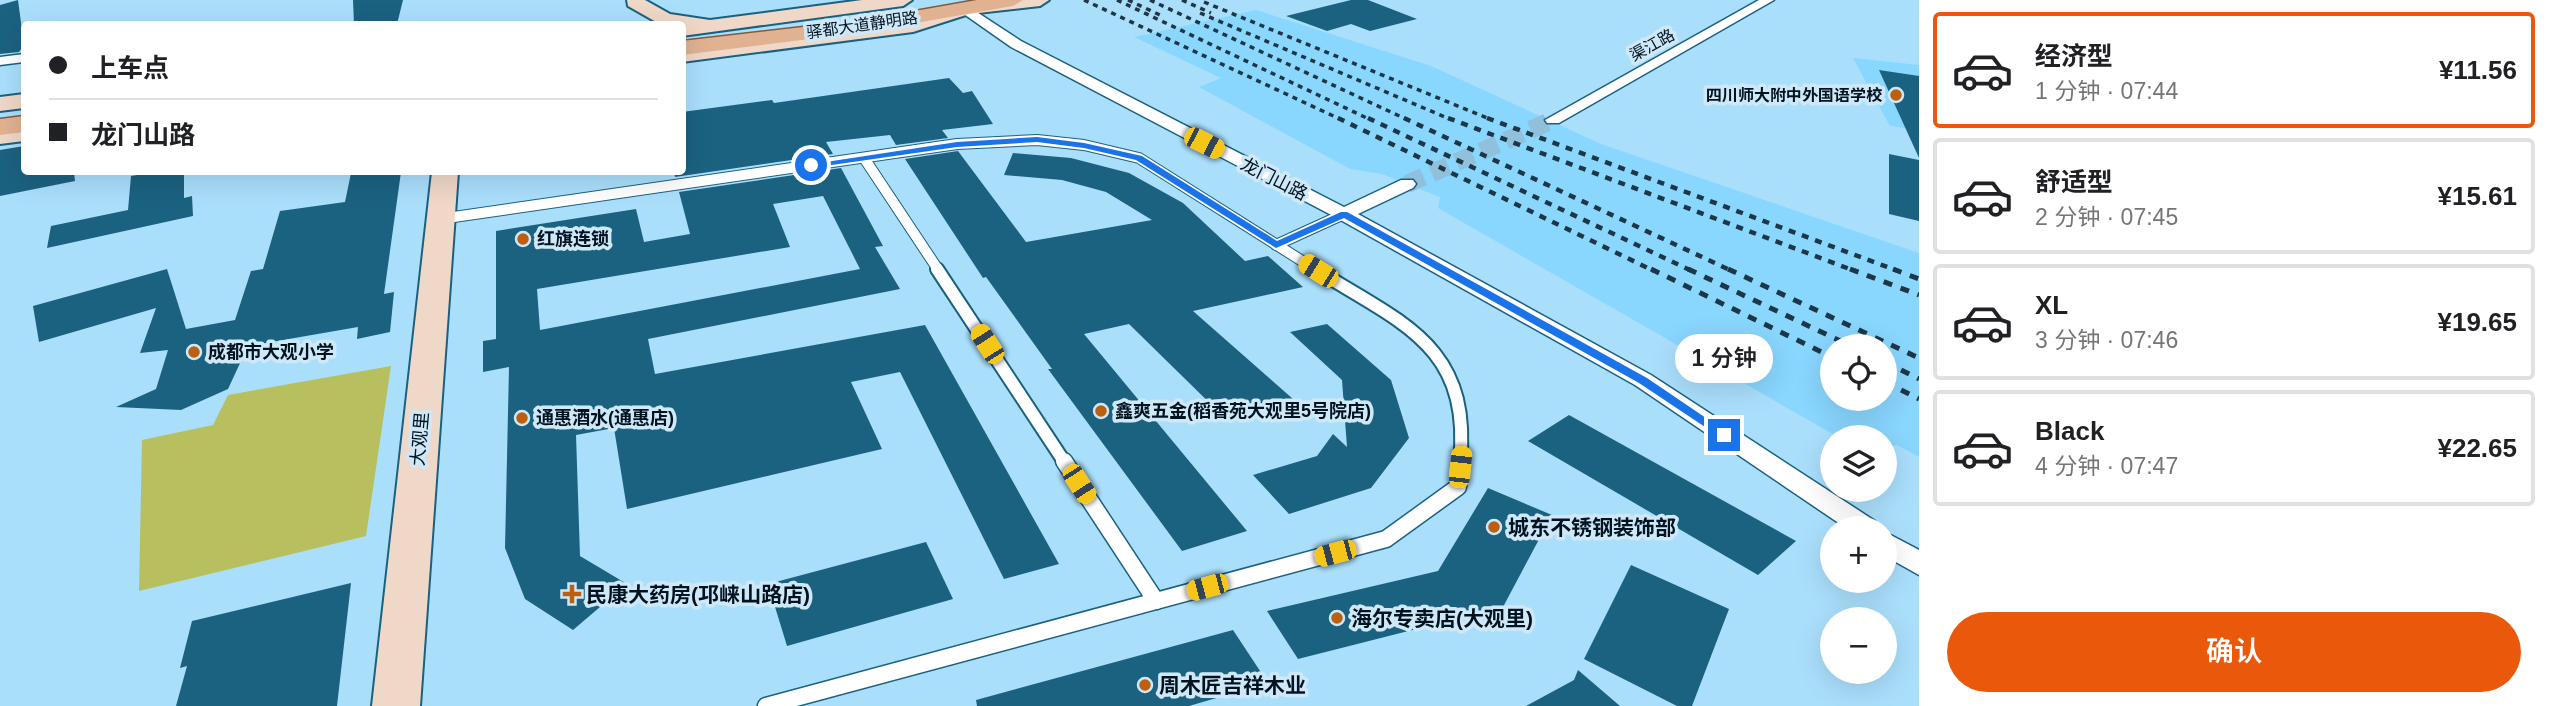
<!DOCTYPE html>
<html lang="zh">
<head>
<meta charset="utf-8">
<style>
	body { margin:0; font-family:Helvetica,"Noto Sans SC",sans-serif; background:#f6f6f6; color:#202124; height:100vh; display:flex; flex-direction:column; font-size:26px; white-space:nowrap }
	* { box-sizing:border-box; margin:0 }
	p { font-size:23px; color:#757577 }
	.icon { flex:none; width:38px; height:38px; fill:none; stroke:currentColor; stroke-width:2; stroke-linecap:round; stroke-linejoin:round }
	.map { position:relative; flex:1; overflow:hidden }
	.side { display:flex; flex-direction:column; background:#fff; width:630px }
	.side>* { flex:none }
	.guide { position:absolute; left:21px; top:21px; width:665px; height:154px; border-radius:7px; box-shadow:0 7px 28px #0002; display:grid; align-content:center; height:154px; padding:0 28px; background:#fff }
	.buttons { position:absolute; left:1820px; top:334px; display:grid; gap:14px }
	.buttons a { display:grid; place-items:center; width:77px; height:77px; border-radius:50%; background:#fff; box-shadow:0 7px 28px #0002; font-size:35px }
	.end { position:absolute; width:32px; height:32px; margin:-16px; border:9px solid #1a73e8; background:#fff; box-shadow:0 0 0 4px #fff }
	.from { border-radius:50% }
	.bubble { position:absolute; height:49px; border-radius:24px; background:#fff; box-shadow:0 7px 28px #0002; font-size:23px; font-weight:600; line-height:49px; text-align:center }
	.car { position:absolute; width:21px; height:42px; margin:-21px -10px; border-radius:9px; box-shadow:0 0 5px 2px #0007; background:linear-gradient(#f5c518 24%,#345 0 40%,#f5c518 0 76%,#345 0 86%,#f5c518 0) }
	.guide b { display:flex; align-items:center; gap:24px; height:66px; font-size:26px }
	.guide b+b { border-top:2px solid #e0e0e0 }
	.guide i { width:18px; height:18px; background:#202124 }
	ul { padding:12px 0 0; list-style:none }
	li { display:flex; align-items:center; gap:21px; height:116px; margin:0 14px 10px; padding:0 14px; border:4px solid #e0e0e0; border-radius:7px }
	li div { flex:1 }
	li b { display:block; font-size:26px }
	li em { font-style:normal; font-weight:600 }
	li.on { border-color:#ea580c }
	li>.icon { width:63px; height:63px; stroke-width:1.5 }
	.cta { display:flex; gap:14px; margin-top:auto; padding:14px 28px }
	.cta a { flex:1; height:80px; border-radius:42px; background:#ea580c; color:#fff; font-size:28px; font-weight:600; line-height:80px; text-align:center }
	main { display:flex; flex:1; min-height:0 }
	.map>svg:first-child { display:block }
</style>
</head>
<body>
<main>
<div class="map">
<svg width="1919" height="706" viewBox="0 0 1919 706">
	<rect width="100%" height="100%" fill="#aadffc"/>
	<!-- built -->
	<g fill="#89d6fe" fill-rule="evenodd">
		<path d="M1256,10l175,56 170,78 318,109v204l-22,-12 -12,3v-10l-47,-1 -400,-229 2,-11 -58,-23 -32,-5 -151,-82 22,-9 -87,-41zM1832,346h53v53h-53z"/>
		<polygon points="1853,58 1919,65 1919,130 1890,126"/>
	</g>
	<!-- green -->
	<polygon fill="#b8bf5f" points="391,366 366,536 139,591 142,440 213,425 228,395"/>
	<!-- building -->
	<g fill="#1b6281" fill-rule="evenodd">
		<polygon points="18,0 24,45 19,52 0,54 0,5"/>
		<polygon points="353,0 403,0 397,24 354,24"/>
		<polygon points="1351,0 1368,0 1417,19 1370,31 1351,24 1327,31 1286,16"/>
		<polygon points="1879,70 1919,76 1919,158"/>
		<polygon points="949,78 963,93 972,91 993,124 942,130 948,138 896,145 890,135 826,142 833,154 675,177 674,172 682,172 682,112 772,100 774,103"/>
		<polygon points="24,146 24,172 74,172 75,181 0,196 0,150"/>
		<polygon points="958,151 1026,242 1152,220 1106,192 1062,180 1004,175 1013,153 1071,158 1129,173 1183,203 1245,261 1268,256 1303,287 1193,311 1293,399 1227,420 1129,324 1084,334 1247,531 1182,551 1048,369 1052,369 986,277 983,278 905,159"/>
		<polygon points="1889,154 1919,160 1919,221 1889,214"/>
		<path d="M841,168l42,78 -8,1 25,42 -252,50 7,35 270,-49 134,239 -55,15 -104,-207 -49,10 31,67 -255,60 -13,-81 -38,7 4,121 47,28 -54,46 -48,-31 -20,-51 4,-181 -26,5v-31l13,-2v-108l140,-22 8,33 46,-8 -11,-42zM823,196l37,73 -320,61 -3,-41 253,-42 -17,-43z"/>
		<polygon points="156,172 184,172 184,198 192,196 193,216 47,248 51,226 128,210 131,176"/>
		<polygon points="401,172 384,294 394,292 390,332 357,339 358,327 248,346 228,389 181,410 116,407 156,389 168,350 140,353 156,308 39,342 33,306 167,269 186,329 235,320 251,271 263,269 280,211 345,202 351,173"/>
		<polygon points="1327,324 1391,380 1409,438 1371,488 1289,514 1253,475 1317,456 1333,434 1347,447 1342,380 1290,332"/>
		<polygon points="1569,415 1796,541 1758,575 1528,441"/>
		<polygon points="1488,488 1552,515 1503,607 1298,659 1267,611 1438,571"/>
		<polygon points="926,542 953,599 787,646 768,584"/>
		<polygon points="1631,565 1729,609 1692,706 1677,706 1584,659"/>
		<polygon points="351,583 337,706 176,706 187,666 180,668 192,621"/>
		<polygon points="1233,630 1268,683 1189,706 977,706 976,700"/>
		<polygon points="1578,670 1620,706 1526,706 1574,680"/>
	</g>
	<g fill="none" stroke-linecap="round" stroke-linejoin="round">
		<!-- street-tunnel -->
		<polyline stroke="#90c0db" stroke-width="18" stroke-dasharray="18 9" stroke-linecap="butt" points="1407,184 1553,120"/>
		<defs>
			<g id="lane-far2">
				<polyline points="864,158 939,271"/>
				<polyline points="440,219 957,144 1037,140 1084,145 1139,158 1318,271"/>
				<polyline points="1276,245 1344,214"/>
			</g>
			<g id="lane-far1">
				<polyline points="937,269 1065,463"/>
				<path d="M1315,269c86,54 157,76 145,194"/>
			</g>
			<g id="lane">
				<polyline points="1064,461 1156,601"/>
				<polyline points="766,706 1386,539 1458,487 1461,461"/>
			</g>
			<g id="street">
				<polygon points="1759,0 1774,0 1559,123 1547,123 1545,120"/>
				<polygon points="966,5 1021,41 1344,207 1401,180 1413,180 1416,184 1413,188 1358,214 1651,375 1875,521 1879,528 1846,528 1635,385 1337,218 1011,47 961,12 960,9"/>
				<polygon points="24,54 24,62 0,65 0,57"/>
				<polygon points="1885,532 1919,550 1919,575 1885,556"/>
			</g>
			<g id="secondary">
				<polygon points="627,0 645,0 670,14 710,20 862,0 912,0 903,6 682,36 682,24 658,23 628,6"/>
				<polygon points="994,0 1049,0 1040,6 969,14 913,32 682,62 682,50 911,20 966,3"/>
				<polygon points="24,94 24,108 0,111 0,97"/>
				<polygon points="24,127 24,141 0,144 0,130"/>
				<polygon points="432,172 458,172 420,706 372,706"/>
			</g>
			<g id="primary">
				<polygon points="977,0 1023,0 1013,6 864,32 682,55 682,41 864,20"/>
				<polygon points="24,116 24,132 0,135 0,119"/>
			</g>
		</defs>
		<!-- lane-far2 casing -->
		<use href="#lane-far2" stroke="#1a6180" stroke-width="12"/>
		<!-- lane-far1 casing -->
		<use href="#lane-far1" stroke="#1a6180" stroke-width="16"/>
		<!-- lane casing -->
		<use href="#lane" stroke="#1a6180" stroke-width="19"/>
		<!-- street casing -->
		<use href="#street" stroke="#1a6180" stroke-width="3"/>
		<!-- secondary casing -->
		<use href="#secondary" stroke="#1a6180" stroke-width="4"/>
		<!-- primary casing -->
		<use href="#primary" stroke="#85593b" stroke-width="3"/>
		<!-- lane-far2 -->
		<use href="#lane-far2" stroke="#fff" stroke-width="10"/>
		<!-- lane-far1 -->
		<use href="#lane-far1" stroke="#fff" stroke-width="12"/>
		<!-- lane -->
		<use href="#lane" stroke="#fff" stroke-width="16"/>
		<!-- street -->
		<use href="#street" fill="#fff" fill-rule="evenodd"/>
		<!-- secondary -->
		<use href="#secondary" fill="#f0d8c8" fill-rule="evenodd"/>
		<!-- primary -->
		<use href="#primary" fill="#e1b292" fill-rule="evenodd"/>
		<!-- rail-far2 -->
		<g stroke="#1e3747" stroke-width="3.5" stroke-dasharray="5 5" stroke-linecap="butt">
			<polyline points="1084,0 1342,120"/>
			<polyline points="1117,0 1371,120"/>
			<polyline points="1128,0 1160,15"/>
			<polyline points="1150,0 1408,120"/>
			<polyline points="1182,0 1211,13"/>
			<polyline points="1204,2 1492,120"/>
			<polyline points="1200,13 1452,120"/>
		</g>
		<!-- rail-far1 -->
		<g stroke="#1e3747" stroke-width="4.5" stroke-dasharray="7 7" stroke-linecap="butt">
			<polyline points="1338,118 1654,271"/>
			<polyline points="1368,118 1692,271"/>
			<polyline points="1404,118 1732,271"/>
			<polyline points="1448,118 1855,271"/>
			<polyline points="1487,118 1898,271"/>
		</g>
		<!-- rail -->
		<g stroke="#1e3747" stroke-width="5" stroke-dasharray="9 9" stroke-linecap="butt">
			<polyline points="1651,269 1832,357"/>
			<polyline points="1688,269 1851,346"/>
			<polyline points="1728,269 1919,358"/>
			<polyline points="1850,269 1919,295"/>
			<polyline points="1893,269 1919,279"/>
			<polyline points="1885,362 1919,379"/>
			<polyline points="1885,382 1919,399"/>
		</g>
	</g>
	<!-- route -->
	<polygon fill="#1a73e8" points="1037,137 1084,143 1142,156 1277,241 1341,212 1347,212 1647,378 1731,435 1720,437 1639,383 1344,218 1276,248 1136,160 1084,148 1037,142 957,147 811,168 806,165 957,142"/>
	<!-- markers -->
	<g fill="#bc5f11" stroke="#cee8f7" stroke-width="2.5">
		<circle cx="1896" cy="95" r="7"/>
		<circle cx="523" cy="239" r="7"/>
		<circle cx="194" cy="352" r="7"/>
		<circle cx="1101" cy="411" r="7"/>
		<circle cx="522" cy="418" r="7"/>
		<circle cx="1494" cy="527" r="7"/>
		<path d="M568.5 583.5h7v7h7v7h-7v7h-7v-7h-7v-7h7z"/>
		<circle cx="1337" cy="618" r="7"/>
		<circle cx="1145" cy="685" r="7"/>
	</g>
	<g text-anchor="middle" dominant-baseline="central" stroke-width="7" stroke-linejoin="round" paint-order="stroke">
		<!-- far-street labels -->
		<g font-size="16" fill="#001320" stroke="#cee8f7">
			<text transform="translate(862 25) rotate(-8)">驿都大道静明路</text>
			<text transform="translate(1652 45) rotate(-29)">渠江路</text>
		</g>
		<!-- far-poi labels -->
		<g font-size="16" font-weight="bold" fill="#001320" stroke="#cee8f7" text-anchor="end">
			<text x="1882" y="95">四川师大附中外国语学校</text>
		</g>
		<!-- street labels -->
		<g font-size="18" fill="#001320" stroke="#cee8f7">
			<text transform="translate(1274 179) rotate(27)">龙门山路</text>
			<text transform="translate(420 439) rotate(-85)">大观里</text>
		</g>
		<!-- poi labels -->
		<g font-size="18" font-weight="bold" fill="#001320" stroke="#cee8f7" text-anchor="start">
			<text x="537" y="239">红旗连锁</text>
			<text x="208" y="352">成都市大观小学</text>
			<text x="1115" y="411">鑫爽五金(稻香苑大观里5号院店)</text>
			<text x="536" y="418">通惠酒水(通惠店)</text>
		</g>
		<!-- near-poi labels -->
		<g font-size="21" font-weight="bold" fill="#001320" stroke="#cee8f7" text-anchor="start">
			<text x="1508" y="527">城东不锈钢装饰部</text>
			<text x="586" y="594">民康大药房(邛崃山路店)</text>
			<text x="1351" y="618">海尔专卖店(大观里)</text>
			<text x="1159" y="685">周木匠吉祥木业</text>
		</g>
	</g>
</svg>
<div class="buttons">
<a><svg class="icon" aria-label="locate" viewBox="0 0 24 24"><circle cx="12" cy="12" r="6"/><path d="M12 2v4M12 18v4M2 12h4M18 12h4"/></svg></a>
<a><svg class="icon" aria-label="layers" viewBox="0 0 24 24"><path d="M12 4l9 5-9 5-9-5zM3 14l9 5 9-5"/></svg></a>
<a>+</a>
<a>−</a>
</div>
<i class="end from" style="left:811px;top:165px"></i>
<i class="end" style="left:1724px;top:435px"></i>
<div class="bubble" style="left:1675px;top:334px;width:98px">1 分钟</div>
<i class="car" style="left:1204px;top:143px;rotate:117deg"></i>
<i class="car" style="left:1318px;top:271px;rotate:302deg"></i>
<i class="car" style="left:987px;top:344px;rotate:327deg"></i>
<i class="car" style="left:1460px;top:467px;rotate:6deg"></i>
<i class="car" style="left:1079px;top:484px;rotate:147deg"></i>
<i class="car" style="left:1335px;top:553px;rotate:255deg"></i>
<i class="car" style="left:1207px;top:587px;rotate:255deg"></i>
<div class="guide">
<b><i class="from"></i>上车点</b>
<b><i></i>龙门山路</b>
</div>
</div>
<section class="side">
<ul>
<li class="on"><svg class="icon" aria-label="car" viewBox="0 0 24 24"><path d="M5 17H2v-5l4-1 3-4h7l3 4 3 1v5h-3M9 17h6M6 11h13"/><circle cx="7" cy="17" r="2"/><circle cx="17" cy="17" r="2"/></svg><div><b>经济型</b><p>1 分钟 · 07:44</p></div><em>¥11.56</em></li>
<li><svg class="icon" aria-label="car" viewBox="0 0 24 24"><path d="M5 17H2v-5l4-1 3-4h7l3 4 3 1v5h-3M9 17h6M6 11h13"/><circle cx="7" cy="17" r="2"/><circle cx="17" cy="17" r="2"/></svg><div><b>舒适型</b><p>2 分钟 · 07:45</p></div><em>¥15.61</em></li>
<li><svg class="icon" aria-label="car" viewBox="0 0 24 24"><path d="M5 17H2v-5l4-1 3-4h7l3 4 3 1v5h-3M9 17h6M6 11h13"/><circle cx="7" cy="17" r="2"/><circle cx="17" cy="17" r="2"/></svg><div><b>XL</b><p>3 分钟 · 07:46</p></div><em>¥19.65</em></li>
<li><svg class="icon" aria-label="car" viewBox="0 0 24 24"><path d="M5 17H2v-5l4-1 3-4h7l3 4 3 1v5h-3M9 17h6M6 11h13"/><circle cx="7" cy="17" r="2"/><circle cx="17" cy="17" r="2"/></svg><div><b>Black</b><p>4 分钟 · 07:47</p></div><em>¥22.65</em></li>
</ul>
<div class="cta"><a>确认</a></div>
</section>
</main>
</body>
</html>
